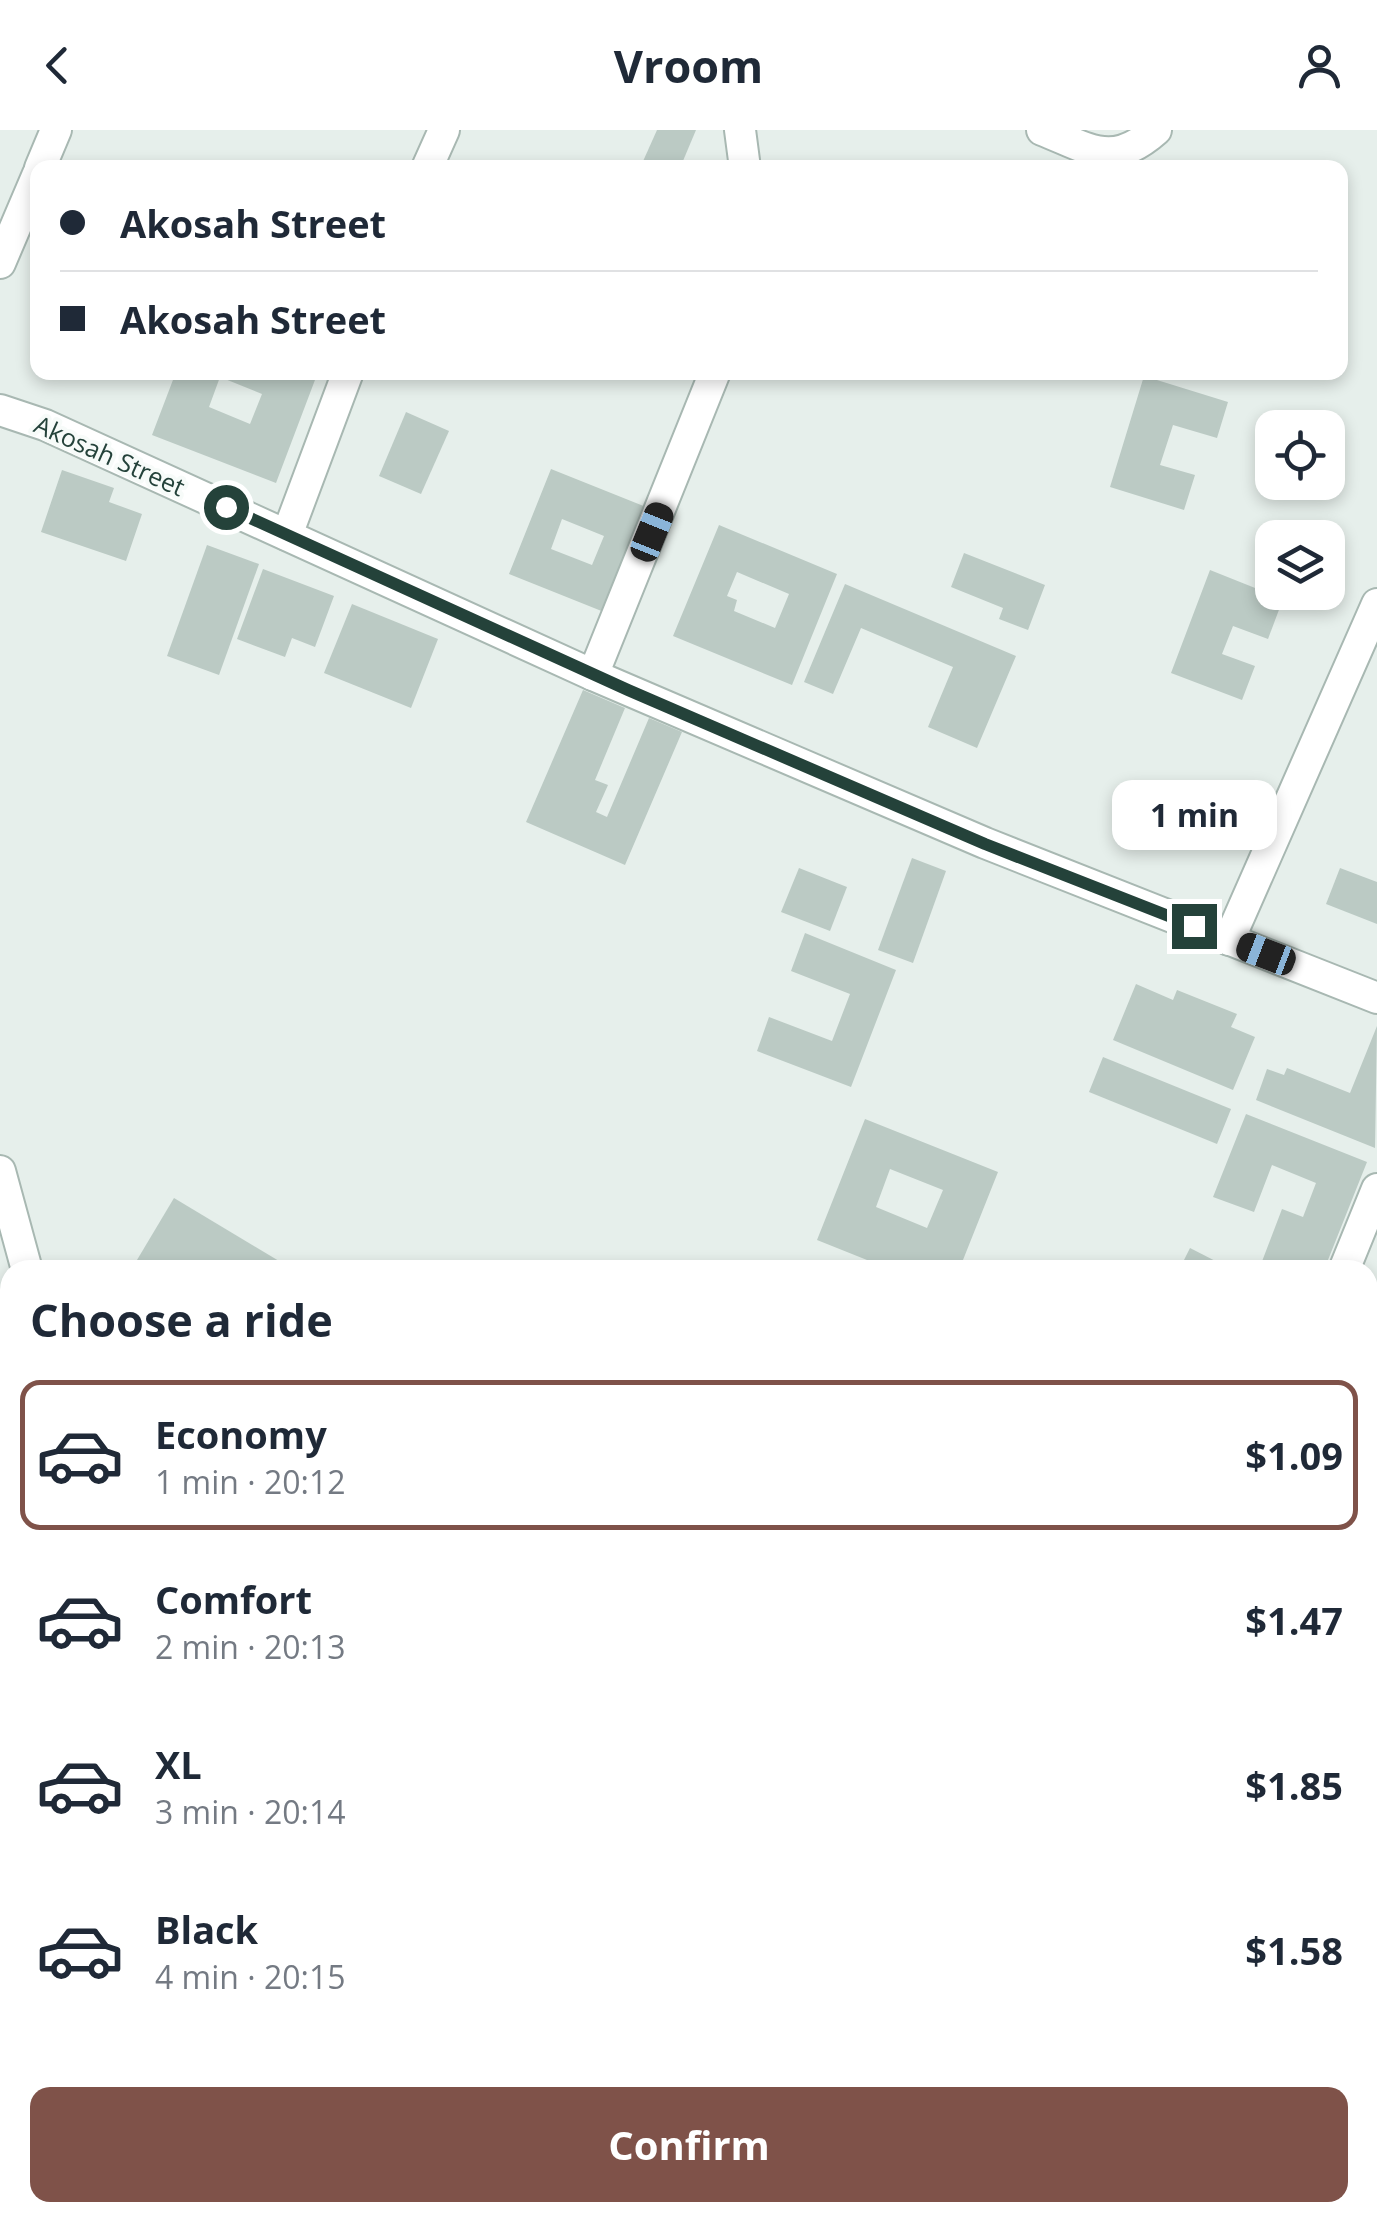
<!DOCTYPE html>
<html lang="en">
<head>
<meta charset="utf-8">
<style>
	body { margin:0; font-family:"Open Sans",sans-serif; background:#f6f6f7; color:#1f2937; height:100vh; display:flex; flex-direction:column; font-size:38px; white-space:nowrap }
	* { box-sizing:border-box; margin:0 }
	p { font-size:32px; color:#747a83 }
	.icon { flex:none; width:55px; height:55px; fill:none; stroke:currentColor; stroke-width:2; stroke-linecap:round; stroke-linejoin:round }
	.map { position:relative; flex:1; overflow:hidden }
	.panel { position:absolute; left:0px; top:1130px; width:1378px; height:962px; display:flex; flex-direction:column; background:#fff; border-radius:30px 30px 0 0; box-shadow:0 5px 15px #0003 }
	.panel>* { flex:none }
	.banner { position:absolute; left:30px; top:30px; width:1318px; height:220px; border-radius:20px; box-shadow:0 5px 15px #0003; display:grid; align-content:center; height:220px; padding:0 30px; background:#fff }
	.controls { position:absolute; left:1255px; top:280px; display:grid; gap:20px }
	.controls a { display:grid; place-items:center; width:90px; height:90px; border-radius:20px; background:#fff; box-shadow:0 5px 15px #0003; font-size:50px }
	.end { position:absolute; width:45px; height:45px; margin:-22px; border:12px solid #24423a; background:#fff; box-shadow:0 0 0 5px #fff }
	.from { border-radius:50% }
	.bubble { position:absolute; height:70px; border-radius:20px; background:#fff; box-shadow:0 5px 15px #0003; font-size:32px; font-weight:700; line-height:70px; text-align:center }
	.car { position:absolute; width:30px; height:60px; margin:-30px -15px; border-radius:12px; box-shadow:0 0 8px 2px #0007; background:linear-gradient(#222 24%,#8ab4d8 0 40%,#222 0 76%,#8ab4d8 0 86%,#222 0) }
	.banner b { display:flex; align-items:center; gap:35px; height:95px; font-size:38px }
	.banner b+b { border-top:2px solid #e0e1e3 }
	.banner i { width:25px; height:25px; background:#1f2937 }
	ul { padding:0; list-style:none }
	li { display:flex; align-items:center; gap:30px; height:150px; margin:0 20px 15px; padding:0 10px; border:5px solid transparent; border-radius:20px }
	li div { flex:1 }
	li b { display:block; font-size:38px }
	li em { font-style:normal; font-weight:700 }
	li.on { border-color:#7f5249 }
	li>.icon { width:90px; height:90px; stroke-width:1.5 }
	h2 { padding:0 30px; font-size:45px; line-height:120px }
	.action { display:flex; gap:20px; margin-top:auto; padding:20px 30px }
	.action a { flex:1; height:115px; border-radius:20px; background:#7f5249; color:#fff; font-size:40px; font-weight:700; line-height:115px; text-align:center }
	header { display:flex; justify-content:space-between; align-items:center; height:130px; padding:0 30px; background:#fff; font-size:45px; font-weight:700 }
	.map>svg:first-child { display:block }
</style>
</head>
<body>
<header><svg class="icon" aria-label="back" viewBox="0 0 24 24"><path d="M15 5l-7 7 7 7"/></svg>Vroom<svg class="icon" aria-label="person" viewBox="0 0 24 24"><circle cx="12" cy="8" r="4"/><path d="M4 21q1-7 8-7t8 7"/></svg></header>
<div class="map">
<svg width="1377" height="2092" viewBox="0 0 1377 2092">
	<rect width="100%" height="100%" fill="#e6efeb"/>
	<!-- building -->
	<g fill="#bbcac4" fill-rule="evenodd">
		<polygon points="657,0 696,0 680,38 640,38"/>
		<path d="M176,242h142l-42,111 -124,-48zM220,247l42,17 -12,30 -41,-17z"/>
		<polygon points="1144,246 1228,272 1217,308 1173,295 1160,335 1195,345 1184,380 1110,357"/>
		<polygon points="406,282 449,301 421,364 379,346"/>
		<path d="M551,339l100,40 -42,105 -100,-40zM562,389l42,17 -12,29 -41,-16z"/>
		<polygon points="62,340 114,358 109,372 142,384 126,431 41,402"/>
		<path d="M719,395l118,49 -45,111 -119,-49zM737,442l52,22 -14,34 -41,-17 3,-11 -10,-4z"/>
		<polygon points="207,415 259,434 219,545 167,526"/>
		<polygon points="964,423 1045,455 1028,500 999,489 1003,478 951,457"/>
		<polygon points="263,439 334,466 315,517 292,508 285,527 237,509"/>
		<polygon points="1210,440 1283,469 1268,509 1233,496 1222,524 1255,536 1242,570 1171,543"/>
		<polygon points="845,454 1016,526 977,618 928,597 953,537 861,498 833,564 804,552"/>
		<polygon points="352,474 438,509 411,578 324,543"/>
		<polygon points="583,560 625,578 595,650 608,655 596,682 607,687 649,588 682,602 625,735 526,692"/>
		<polygon points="912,728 946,741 913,833 878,820"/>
		<polygon points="799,738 847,757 830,801 781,782"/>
		<polygon points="1340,738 1377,752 1377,794 1326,774"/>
		<polygon points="805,803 896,840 851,957 757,921 769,887 832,911 850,864 791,841"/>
		<polygon points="1136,854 1173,870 1177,860 1237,884 1231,897 1255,907 1233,960 1113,910"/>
		<polygon points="1377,896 1375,1018 1256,970 1267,939 1284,945 1287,938 1350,963"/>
		<polygon points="1103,927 1231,979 1217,1014 1089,962"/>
		<polygon points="1246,984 1367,1032 1324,1140 1277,1140 1261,1134 1282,1079 1303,1087 1316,1053 1272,1035 1254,1082 1213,1067"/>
		<path d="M865,989l133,53 -39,98h-67l-75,-30zM890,1039l53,21 -16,38 -51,-21z"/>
		<polygon points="174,1068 294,1140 131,1140"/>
		<polygon points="1190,1118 1233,1140 1179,1140"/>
		<polygon points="1368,1280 1377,1284 1377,1325 1368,1322"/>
		<polygon points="1368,1471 1377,1475 1377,1520 1368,1543"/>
		<polygon points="1074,2082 1123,2082 1119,2092 1070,2092"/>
		<polygon points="1151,2082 1198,2082 1194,2092 1147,2092"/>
	</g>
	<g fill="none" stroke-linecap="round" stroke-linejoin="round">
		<defs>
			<g id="minor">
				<polyline points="740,0 745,38"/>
				<path d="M1042,0c48,19 70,39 114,0"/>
				<polyline points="40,38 56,0"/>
				<polyline points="427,38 444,0"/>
				<polyline points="0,133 38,44"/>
				<polyline points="0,280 45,295 593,545 985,713 1377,868"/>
				<polyline points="287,405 348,242"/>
				<polyline points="593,545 715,242"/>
				<polyline points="1229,810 1377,474"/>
				<polyline points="0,1041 27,1140"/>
				<polyline points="1344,1140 1377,1059"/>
				<polyline points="1368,1981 1377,1958"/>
				<polyline points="22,2092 23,2082"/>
				<polyline points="957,2092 961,2082"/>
				<polyline points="1322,2092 1326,2082"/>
			</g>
		</defs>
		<!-- minor casing -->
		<use href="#minor" stroke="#a8b8b2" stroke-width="34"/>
		<!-- minor -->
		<use href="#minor" stroke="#fff" stroke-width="30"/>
	</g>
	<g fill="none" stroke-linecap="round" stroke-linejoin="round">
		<!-- route -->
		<polyline stroke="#24423a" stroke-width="12" points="226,377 628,560 985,714 1194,796"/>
	</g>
	<g text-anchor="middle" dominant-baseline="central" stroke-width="8" stroke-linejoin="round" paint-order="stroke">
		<!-- street labels -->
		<g font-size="25" fill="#24423a" stroke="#f7fbf9">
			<text transform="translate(110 325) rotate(24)">Akosah Street</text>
		</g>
	</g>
</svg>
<div class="controls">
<a><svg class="icon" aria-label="locate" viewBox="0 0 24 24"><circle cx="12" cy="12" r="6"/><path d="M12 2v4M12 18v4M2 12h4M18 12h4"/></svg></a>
<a><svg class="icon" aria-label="layers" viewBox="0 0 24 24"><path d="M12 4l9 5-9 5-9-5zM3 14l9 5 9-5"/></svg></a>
</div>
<i class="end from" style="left:226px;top:377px"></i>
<i class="end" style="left:1194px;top:796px"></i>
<div class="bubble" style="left:1112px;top:650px;width:165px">1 min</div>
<i class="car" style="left:652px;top:402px;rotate:22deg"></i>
<i class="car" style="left:1266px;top:824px;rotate:291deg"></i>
<div class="banner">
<b><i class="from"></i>Akosah Street</b>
<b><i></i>Akosah Street</b>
</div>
<section class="panel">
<h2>Choose a ride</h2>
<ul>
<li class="on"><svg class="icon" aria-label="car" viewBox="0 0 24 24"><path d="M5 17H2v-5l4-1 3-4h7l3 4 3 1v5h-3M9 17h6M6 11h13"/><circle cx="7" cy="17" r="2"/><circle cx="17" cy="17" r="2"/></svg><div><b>Economy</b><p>1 min · 20:12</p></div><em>$1.09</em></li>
<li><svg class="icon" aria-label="car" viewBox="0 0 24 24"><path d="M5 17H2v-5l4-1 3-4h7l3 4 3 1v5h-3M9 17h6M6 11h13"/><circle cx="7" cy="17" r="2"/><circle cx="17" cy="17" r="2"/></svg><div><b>Comfort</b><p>2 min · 20:13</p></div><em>$1.47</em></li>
<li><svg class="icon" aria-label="car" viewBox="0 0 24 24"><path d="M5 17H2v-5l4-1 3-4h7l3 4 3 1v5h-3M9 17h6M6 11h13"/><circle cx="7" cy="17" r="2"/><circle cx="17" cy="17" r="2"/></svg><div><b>XL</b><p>3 min · 20:14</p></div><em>$1.85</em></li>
<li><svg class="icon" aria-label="car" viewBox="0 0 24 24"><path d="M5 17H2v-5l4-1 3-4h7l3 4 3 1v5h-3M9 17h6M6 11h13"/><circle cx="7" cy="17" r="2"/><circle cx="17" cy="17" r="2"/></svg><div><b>Black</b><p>4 min · 20:15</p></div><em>$1.58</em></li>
</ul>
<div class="action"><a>Confirm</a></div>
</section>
</div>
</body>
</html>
